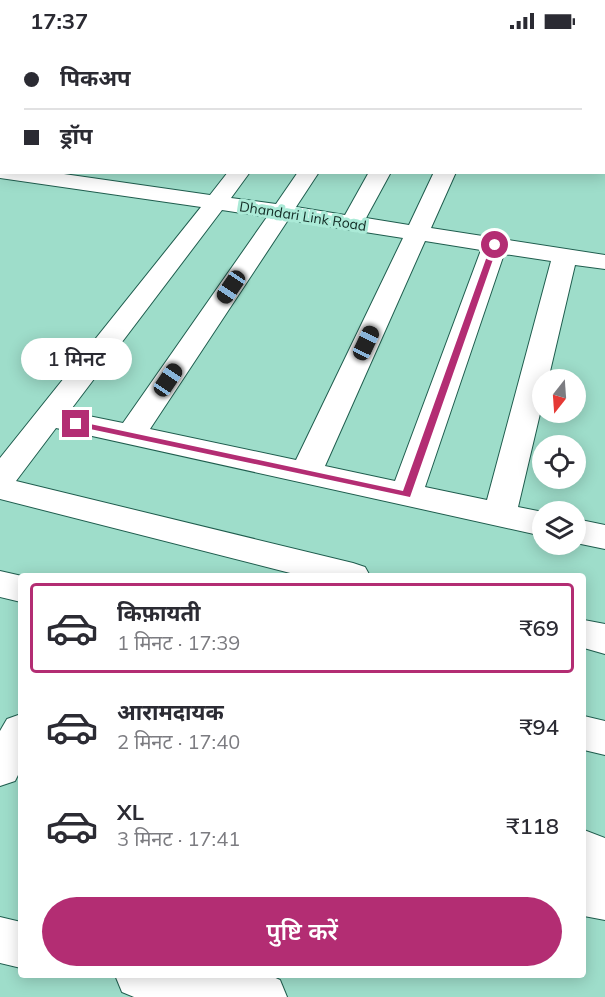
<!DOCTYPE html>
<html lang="hi">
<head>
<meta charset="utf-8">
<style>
	body { margin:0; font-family:Mulish,"Noto Sans Devanagari",sans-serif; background:#f2f2f3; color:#2b2b33; height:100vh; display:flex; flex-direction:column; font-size:22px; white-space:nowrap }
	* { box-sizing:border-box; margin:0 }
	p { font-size:20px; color:#7c7c81 }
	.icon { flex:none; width:33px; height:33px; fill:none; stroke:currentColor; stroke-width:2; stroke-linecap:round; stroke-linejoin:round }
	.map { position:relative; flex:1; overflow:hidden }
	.sheet { position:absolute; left:18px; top:531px; width:568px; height:405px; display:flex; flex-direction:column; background:#fff; border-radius:6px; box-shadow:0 3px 15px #0003 }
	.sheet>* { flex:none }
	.hud { position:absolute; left:0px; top:0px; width:606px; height:132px; box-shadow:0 3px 15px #0003; display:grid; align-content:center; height:132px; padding:0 24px; background:#fff }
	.needle { width:39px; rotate:197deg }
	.fabs { position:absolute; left:532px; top:327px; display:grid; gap:12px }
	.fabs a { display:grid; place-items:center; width:54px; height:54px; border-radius:50%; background:#fff; box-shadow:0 3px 15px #0003; font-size:30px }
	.end { position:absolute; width:27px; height:27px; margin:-14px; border:8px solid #b32d73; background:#fff; box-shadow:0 0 0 3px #fff }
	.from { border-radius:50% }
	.bubble { position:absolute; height:42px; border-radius:21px; background:#fff; box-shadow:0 3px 15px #0003; font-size:20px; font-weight:600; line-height:42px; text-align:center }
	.car { position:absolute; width:18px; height:36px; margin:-18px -9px; border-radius:8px; box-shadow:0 0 4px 2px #0007; background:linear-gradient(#222 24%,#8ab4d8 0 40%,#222 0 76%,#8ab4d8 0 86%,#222 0) }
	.hud b { display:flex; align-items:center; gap:21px; height:57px; font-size:22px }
	.hud b+b { border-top:2px solid #e1e1e2 }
	.hud i { width:15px; height:15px; background:#2b2b33 }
	ul { padding:10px 0 0; list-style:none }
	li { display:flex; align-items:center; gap:18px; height:90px; margin:0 12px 9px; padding:0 12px; border:3px solid transparent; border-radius:6px }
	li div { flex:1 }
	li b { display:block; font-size:22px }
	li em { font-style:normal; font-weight:600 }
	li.current { border-color:#b32d73 }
	li>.icon { width:54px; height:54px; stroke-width:1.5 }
	.cta { display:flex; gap:12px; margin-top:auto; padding:12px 24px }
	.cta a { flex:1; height:69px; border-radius:36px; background:#b32d73; color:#fff; font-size:24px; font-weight:600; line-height:69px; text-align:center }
	.status { display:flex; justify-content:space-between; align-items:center; height:42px; padding:0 30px; background:#fff; direction:ltr }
	.status svg { height:16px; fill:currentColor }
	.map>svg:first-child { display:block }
</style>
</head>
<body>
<div class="status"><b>17:37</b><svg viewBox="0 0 49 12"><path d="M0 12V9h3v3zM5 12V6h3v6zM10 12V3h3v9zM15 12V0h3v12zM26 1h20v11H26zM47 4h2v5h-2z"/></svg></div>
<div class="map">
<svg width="605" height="955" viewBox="0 0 605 955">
	<rect width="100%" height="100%" fill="#9eddca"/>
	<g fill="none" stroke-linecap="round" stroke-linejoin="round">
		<defs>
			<g id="minor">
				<polygon points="9,0 27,0 8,2"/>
				<polygon points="75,0 93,0 74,2"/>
				<polygon points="124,0 142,0 123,2"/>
				<polygon points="183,0 201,0 182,2"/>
				<polygon points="269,0 287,0 269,2"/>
				<polygon points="332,0 350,0 331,2"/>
				<polygon points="406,0 436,0 437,2 407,2"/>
				<polygon points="476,0 494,0 476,2"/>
				<rect x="604" y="15" width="1" height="10"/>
				<polygon points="2,60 2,72 0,73 0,61"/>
				<path d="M0,124l2,6h48l160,23 18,-23h22l-19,26 45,6 22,-32h21l-23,35 49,8 24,-43h22l-25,46 43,7 25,-53h22l-25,56 174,27v14l-30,-4 -27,115h-5v21l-25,106 25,5v24l-487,-108 -40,53 337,82 12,4 5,9h-68l-302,-77v-41l201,-251 -201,-29zM222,168l45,7 -144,206 -54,-11zM288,178l115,18 -107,222 -146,-31zM425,199l56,9 -86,231 -70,-15zM504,212l47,7 -64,239 -62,-13z"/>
				<polygon points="576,477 605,483 605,507 576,501"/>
				<polygon points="0,529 22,534 21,560 0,555"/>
				<polygon points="584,578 605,582 605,612 584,606"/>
				<polygon points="21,672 21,727 15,739 0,744 0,689 7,677"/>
				<polygon points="584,674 605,679 605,713 584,708"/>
				<polygon points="584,788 605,796 605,878 584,874 584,830 586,830 584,829"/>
				<polygon points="0,875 21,880 21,926 0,921"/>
				<polygon points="115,933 269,933 280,938 287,955 134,955 122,950"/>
			</g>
		</defs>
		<!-- minor casing -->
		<use href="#minor" stroke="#1f5d4e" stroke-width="2"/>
		<!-- minor -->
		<use href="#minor" fill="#fff" fill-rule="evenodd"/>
	</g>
	<!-- route -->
	<polygon fill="#b32d73" points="495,201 498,203 410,455 76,384 71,382 76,379 403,449 491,203"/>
	<g text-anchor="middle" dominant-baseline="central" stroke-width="6" stroke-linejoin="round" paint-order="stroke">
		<!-- far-street labels -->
		<g font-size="14" fill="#112a23" stroke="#abead7">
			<text transform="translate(303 174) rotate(9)">Dhandari Link Road</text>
		</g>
	</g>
</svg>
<div class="fabs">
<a><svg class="needle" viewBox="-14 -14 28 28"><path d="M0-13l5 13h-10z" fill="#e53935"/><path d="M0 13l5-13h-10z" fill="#7c7c81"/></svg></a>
<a><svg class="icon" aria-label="locate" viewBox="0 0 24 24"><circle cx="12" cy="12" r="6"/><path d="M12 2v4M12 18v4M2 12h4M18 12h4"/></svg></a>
<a><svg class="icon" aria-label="layers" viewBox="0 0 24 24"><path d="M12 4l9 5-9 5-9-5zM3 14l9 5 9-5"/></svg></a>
</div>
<i class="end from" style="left:495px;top:203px"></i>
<i class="end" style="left:76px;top:382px"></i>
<div class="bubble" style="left:21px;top:296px;width:111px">1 मिनट</div>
<i class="car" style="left:231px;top:245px;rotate:214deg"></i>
<i class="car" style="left:366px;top:301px;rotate:25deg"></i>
<i class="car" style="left:168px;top:338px;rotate:34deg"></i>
<div class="hud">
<b><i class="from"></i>पिकअप</b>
<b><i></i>ड्रॉप</b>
</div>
<section class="sheet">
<ul>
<li class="current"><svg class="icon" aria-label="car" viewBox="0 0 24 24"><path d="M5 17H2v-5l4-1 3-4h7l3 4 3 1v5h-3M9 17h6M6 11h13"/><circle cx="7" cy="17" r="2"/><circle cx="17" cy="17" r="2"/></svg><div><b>किफ़ायती</b><p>1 मिनट · 17:39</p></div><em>₹69</em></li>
<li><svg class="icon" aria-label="car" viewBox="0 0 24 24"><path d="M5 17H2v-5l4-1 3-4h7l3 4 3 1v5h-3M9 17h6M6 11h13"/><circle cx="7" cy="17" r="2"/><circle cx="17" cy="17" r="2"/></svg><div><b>आरामदायक</b><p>2 मिनट · 17:40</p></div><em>₹94</em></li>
<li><svg class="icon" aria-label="car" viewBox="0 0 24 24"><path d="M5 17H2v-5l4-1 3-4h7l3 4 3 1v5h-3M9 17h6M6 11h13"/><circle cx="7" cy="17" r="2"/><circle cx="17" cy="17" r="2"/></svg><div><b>XL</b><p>3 मिनट · 17:41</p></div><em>₹118</em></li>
</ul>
<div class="cta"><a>पुष्टि करें</a></div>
</section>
</div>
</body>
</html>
